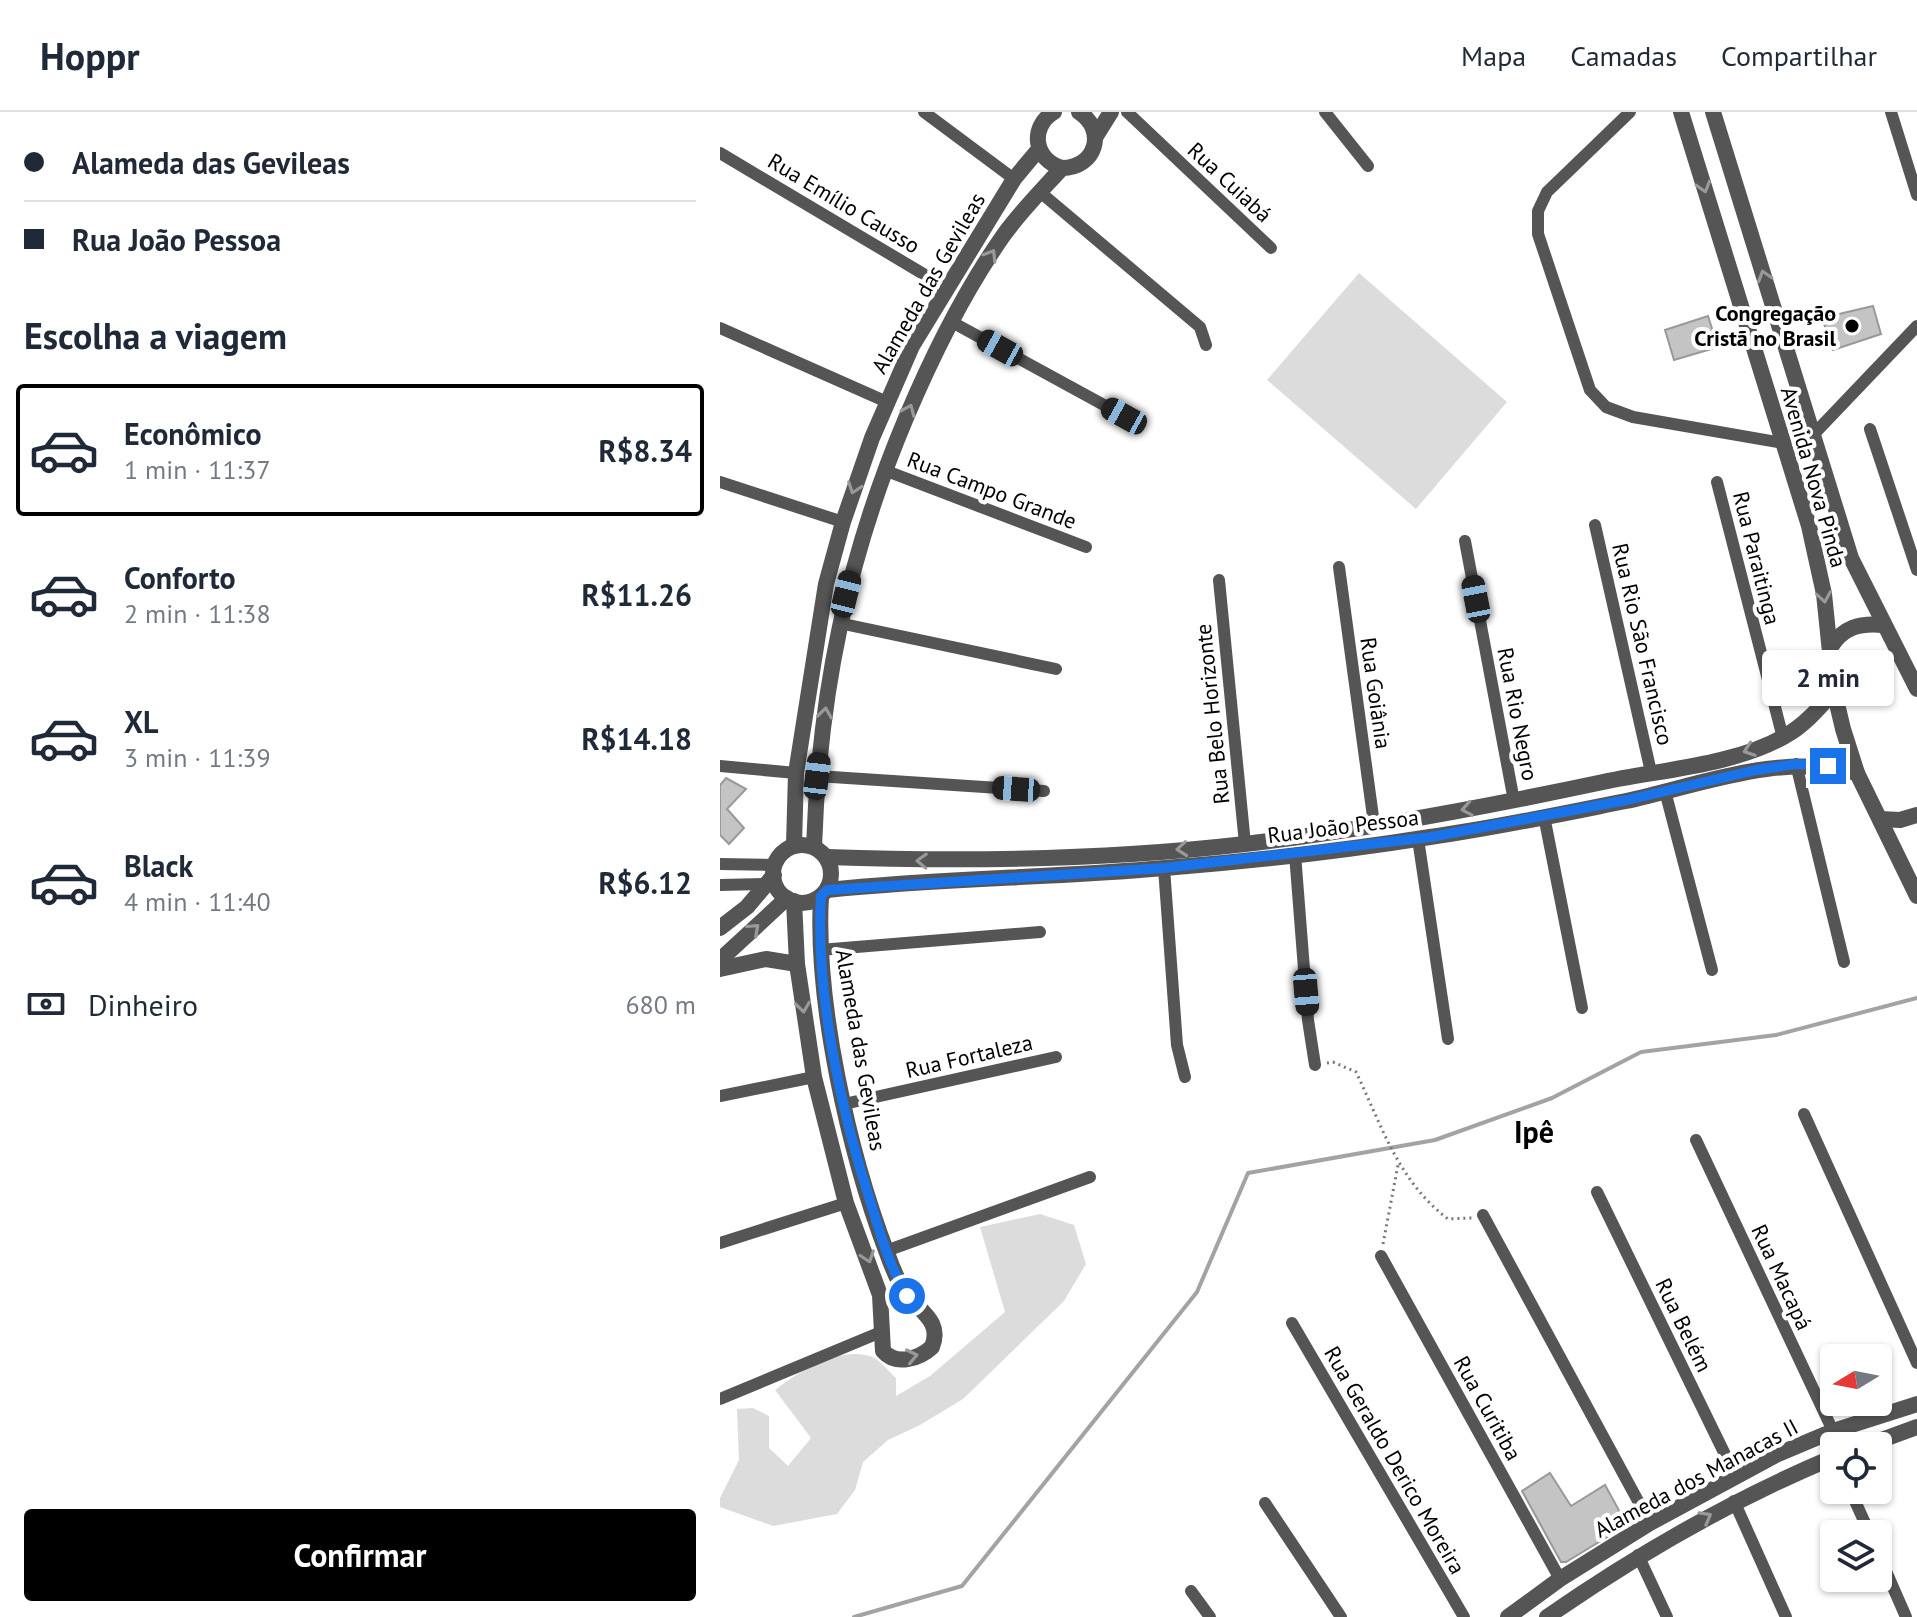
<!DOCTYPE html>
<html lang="pt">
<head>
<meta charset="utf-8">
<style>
	body { margin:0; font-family:"PT Sans",sans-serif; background:#f6f6f7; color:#1f2937; height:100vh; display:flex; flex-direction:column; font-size:30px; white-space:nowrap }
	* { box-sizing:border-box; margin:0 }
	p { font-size:26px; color:#747a83 }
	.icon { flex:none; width:44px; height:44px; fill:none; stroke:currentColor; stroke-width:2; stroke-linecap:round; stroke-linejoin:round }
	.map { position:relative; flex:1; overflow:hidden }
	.details { display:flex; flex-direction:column; background:#fff; width:720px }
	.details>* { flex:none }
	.top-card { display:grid; align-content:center; height:176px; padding:0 24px; background:#fff }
	.needle { width:52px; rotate:260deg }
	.buttons { position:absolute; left:1100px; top:1232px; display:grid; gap:16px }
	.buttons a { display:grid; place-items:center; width:72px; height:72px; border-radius:8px; background:#fff; box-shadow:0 2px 6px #0004; font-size:40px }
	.end { position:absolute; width:36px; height:36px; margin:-18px; border:10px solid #1a73e8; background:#fff; box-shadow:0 0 0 4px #fff }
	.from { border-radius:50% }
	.bubble { position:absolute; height:56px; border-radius:8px; background:#fff; box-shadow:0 2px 6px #0004; font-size:26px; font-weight:700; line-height:56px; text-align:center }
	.car { position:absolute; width:24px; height:48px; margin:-24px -12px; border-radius:10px; box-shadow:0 0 6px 2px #0007; background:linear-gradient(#222 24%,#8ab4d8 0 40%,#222 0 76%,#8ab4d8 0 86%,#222 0) }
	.top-card b { display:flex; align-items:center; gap:28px; height:76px; font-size:30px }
	.top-card b+b { border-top:2px solid #e0e1e3 }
	.top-card i { width:20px; height:20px; background:#1f2937 }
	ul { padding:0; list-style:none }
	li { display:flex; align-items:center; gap:24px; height:132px; margin:0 16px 12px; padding:0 8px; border:4px solid transparent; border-radius:8px }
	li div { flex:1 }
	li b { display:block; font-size:30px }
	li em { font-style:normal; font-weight:700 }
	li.active { border-color:#000 }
	li>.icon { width:72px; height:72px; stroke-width:1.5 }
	h2 { padding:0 24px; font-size:36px; line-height:96px }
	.pay { display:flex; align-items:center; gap:20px; height:88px; padding:0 24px; font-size:30px }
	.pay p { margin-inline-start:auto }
	.primary-button { display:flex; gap:16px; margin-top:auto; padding:16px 24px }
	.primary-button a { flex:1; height:92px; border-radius:8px; background:#000; color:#fff; font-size:32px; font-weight:700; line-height:92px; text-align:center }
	header { display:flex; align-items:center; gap:48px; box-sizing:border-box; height:112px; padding:0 40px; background:#fff; border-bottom:2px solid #e0e1e3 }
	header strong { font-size:38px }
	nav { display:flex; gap:44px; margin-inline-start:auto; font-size:28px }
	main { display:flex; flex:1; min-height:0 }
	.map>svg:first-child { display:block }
</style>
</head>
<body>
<header>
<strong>Hoppr</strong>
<nav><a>Mapa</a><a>Camadas</a><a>Compartilhar</a></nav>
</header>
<main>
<section class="details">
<div class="top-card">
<b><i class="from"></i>Alameda das Gevileas</b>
<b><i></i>Rua João Pessoa</b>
</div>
<h2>Escolha a viagem</h2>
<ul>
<li class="active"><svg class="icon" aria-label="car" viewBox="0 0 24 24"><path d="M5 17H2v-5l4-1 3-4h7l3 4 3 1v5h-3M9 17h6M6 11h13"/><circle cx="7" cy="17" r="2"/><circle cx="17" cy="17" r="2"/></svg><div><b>Econômico</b><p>1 min · 11:37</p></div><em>R$8.34</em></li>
<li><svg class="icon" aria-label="car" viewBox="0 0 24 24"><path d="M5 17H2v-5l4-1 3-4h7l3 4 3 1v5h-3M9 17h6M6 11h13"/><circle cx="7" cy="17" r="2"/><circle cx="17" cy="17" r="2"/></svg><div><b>Conforto</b><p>2 min · 11:38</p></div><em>R$11.26</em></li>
<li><svg class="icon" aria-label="car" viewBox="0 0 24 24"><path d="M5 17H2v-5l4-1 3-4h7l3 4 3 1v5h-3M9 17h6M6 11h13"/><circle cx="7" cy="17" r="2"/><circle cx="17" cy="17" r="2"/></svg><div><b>XL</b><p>3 min · 11:39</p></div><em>R$14.18</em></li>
<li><svg class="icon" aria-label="car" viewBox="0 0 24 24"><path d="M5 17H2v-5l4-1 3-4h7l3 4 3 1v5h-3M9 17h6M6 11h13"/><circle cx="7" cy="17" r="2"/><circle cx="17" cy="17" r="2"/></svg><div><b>Black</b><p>4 min · 11:40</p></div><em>R$6.12</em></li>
</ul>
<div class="pay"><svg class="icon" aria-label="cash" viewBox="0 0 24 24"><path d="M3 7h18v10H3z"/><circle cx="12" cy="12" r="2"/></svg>Dinheiro<p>680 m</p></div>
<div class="primary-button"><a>Confirmar</a></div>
</section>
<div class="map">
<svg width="1197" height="1505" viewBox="0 0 1197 1505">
	<rect width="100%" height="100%" fill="#fff"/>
	<!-- green -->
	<g fill="#dcdcdc">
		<polygon points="639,161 787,290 696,397 547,268"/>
		<path d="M320,1102l34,11 12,39 -22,37 -101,98 -43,26 -32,15 -25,22 -8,28 -18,24 -64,12 -53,-19v-9l19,-38 -2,-51 16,-1 16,8v32l19,18 23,-28 -36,-48c25,-19 65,-45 98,-33 8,4 16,15 23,21v18l34,-20 75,-64 -25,-85z"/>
	</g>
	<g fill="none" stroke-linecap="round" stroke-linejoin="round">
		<!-- stream -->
		<polyline stroke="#a3a3a3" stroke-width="4" points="134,1505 242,1474 477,1180 528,1061 715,1028 832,986 921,940 1056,923 1197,886"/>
	</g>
	<!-- building -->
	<g fill="#c4c4c4" stroke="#999" stroke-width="2">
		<polygon points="1153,194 1161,222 1113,238 1102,206"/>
		<polygon points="988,204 998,235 954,248 945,218"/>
		<polygon points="6,666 26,677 7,697 24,716 9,732 0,723 0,673"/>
		<polygon points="830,1361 851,1394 885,1373 901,1402 892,1422 846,1450 841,1450 802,1379"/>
	</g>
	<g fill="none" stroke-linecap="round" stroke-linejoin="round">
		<!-- path -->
		<g stroke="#777" stroke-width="3" stroke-dasharray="2 4" stroke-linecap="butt">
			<path d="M607,951l6,-1 23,10c26,54 42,109 92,147l24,-1"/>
			<polyline points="663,1132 678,1053"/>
		</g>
		<!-- minor -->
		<g stroke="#555" stroke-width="12">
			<polyline points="204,0 294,67"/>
			<polyline points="407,0 551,136"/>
			<polyline points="605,0 648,54"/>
			<polyline points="910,0 827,80 818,99 818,122 870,278 886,295 913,305 1063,331"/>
			<polyline points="1171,0 1197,83"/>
			<polyline points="0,41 227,176"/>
			<polyline points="320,80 480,215 486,233"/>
			<polyline points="230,209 404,304"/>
			<polyline points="0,216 167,290"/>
			<polyline points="1150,317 1197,458"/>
			<polyline points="1093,323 1197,214"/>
			<polyline points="164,358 366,435"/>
			<polyline points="0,370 123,410"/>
			<polyline points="997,370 1063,626"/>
			<polyline points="875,413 931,660"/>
			<polyline points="745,429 794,689"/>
			<polyline points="619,455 654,712"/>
			<polyline points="499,468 525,732"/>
			<polyline points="119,511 336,557"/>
			<polyline points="1076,652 1124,850"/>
			<polyline points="0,654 76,661"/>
			<polyline points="97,664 324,679"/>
			<polyline points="945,679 992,858"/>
			<polyline points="824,704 862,896"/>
			<polyline points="698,727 728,927"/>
			<polyline points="575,742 588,908 595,953"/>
			<polyline points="0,752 55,753"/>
			<polyline points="444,756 457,933 465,965"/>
			<polyline points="0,773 45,772"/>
			<polyline points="100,838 320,820"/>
			<polyline points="0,984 94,965"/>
			<polyline points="124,992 336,945"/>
			<polyline points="1084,1002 1197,1251"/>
			<polyline points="976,1028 1113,1319"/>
			<polyline points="877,1080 1016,1365"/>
			<polyline points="763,1103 930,1411"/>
			<polyline points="0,1131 126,1091"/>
			<polyline points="166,1139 370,1065"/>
			<polyline points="661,1144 840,1467"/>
			<polyline points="572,1211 744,1505"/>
			<polyline points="0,1287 161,1220"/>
			<polyline points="1130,1378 1150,1422"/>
			<polyline points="1014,1389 1066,1505"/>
			<polyline points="545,1391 621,1505"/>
			<polyline points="1158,1441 1186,1505"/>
			<polyline points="918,1443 947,1505"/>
			<polyline points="471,1479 490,1505"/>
		</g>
		<!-- tertiary -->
		<g stroke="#555" stroke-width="16">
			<path d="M334,0c-25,15 -20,48 8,56 34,0 45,-38 17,-56"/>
			<polyline points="961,0 1089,414 1104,482 1114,579 1123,617 1137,661 1197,784"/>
			<polyline points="993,0 1131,446 1197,577"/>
			<polyline points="376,24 391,0"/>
			<path d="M1110,536c13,-21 29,-25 53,-23"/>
			<polyline points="1160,707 1180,708 1197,703"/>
			<polyline points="74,733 76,661 106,472 123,410 152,326 192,234 294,67 319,37"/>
			<circle cx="82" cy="762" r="29"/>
			<path d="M94,735c5,-153 33,-289 92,-429 27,-64 57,-125 97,-182 17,-24 39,-46 59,-68"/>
			<path d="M107,745c139,5 279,3 418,-13 120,-14 240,-37 358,-62 57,-12 132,-17 182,-46 20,-11 34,-28 49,-45"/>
			<path d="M107,778c112,-12 225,-12 338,-22 88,-7 177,-17 265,-31 65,-9 131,-23 196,-36 78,-17 151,-48 231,-28"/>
			<path d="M74,789l3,63 17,113 32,126 34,92 3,56c13,15 36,8 49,-4 11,-27 -15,-37 -27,-55 -8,-12 -13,-25 -18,-39 -38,-100 -72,-250 -66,-357"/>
			<polyline points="0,816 27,795 54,763"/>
			<polyline points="0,848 67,786"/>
			<polyline points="0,857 46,847 77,852"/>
			<polyline points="1145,1334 1197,1315"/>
			<polyline points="788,1505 840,1467 930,1411 1056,1343 1113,1319 1197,1292"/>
			<path d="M827,1505c91,-63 184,-117 287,-160"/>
		</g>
	</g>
	<!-- one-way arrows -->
	<defs><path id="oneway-chevron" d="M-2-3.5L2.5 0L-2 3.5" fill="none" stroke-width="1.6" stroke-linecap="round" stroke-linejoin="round" transform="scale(2)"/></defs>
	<g stroke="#999">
		<use href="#oneway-chevron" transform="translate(984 75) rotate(73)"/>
		<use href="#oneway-chevron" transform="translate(271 143) rotate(-58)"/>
		<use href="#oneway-chevron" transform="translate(1044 164) rotate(-107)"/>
		<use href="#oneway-chevron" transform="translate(189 298) rotate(-67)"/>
		<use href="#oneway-chevron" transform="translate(134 376) rotate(109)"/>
		<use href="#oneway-chevron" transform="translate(1104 485) rotate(81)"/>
		<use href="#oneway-chevron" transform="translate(105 601) rotate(-82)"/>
		<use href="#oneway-chevron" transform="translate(1029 638) rotate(161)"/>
		<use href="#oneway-chevron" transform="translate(747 697) rotate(170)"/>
		<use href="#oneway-chevron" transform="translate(462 737) rotate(175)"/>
		<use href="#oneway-chevron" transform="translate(202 749) rotate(-178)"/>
		<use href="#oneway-chevron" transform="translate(34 817) rotate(-42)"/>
		<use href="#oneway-chevron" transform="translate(83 895) rotate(82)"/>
		<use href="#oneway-chevron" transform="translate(148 1145) rotate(71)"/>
		<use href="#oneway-chevron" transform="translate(192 1244) rotate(-12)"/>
		<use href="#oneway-chevron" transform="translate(986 1405) rotate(-29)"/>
	</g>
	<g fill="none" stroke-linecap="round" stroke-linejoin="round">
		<!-- route -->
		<path stroke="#1a73e8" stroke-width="10" d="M187,1184c-16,-27 -25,-56 -34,-86 -31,-94 -58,-215 -52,-314l6,-6 337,-22 267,-31 196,-37 129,-30 40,-6 32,2"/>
	</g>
	<!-- markers -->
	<circle fill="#000" stroke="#fff" stroke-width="3" cx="1132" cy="214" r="8"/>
	<g text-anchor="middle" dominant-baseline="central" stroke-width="8" stroke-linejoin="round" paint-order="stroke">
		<!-- street labels -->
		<g font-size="22" fill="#000" stroke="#fff">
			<text transform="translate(510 70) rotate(43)">Rua Cuiabá</text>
			<text transform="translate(124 91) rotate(31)">Rua Emílio Causso</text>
			<text transform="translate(208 171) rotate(-60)">Alameda das Gevileas</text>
			<text transform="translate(1094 365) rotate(74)">Avenida Nova Pinda</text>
			<text transform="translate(272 378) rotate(21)">Rua Campo Grande</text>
			<text transform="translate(1037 446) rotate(76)">Rua Paraitinga</text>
			<text transform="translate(923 532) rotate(77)">Rua Rio São Francisco</text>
			<text transform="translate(656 581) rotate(82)">Rua Goiânia</text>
			<text transform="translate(492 602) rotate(-96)">Rua Belo Horizonte</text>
			<text transform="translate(798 602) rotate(79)">Rua Rio Negro</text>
			<text transform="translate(623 714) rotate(-7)">Rua João Pessoa</text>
			<text transform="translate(141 938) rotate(80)">Alameda das Gevileas</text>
			<text transform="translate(249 944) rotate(-13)">Rua Fortaleza</text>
			<text transform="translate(1062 1165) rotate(65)">Rua Macapá</text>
			<text transform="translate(964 1213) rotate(64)">Rua Belém</text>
			<text transform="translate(768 1296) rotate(61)">Rua Curitiba</text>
			<text transform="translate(675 1348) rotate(60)">Rua Geraldo Derico Moreira</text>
			<text transform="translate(976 1366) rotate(-28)">Alameda dos Manacas II</text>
		</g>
		<!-- poi labels -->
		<g font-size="22" font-weight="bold" fill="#000" stroke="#fff" text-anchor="end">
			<text x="1116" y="201">Congregação<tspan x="1116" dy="25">Cristã no Brasil</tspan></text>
		</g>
		<!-- district labels -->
		<g font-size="30" font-weight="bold" fill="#000" stroke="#fff">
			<text x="814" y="1019">Ipê</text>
		</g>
	</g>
</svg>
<div class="buttons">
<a><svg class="needle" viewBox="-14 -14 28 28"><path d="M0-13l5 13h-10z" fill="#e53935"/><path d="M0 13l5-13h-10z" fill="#747a83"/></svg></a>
<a><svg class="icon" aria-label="locate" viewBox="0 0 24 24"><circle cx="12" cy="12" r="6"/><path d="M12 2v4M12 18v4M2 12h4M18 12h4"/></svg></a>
<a><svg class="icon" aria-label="layers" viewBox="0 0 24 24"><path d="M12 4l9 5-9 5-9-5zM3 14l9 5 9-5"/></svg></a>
</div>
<i class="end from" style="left:187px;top:1184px"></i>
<i class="end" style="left:1108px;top:654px"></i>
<div class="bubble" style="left:1042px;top:538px;width:132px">2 min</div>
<i class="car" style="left:280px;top:236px;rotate:299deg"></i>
<i class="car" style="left:404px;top:304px;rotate:299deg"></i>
<i class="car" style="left:126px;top:482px;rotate:14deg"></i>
<i class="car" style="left:756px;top:487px;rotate:349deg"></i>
<i class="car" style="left:97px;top:664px;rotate:7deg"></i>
<i class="car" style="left:296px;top:677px;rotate:274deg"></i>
<i class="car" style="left:586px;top:880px;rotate:175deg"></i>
</div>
</main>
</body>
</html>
